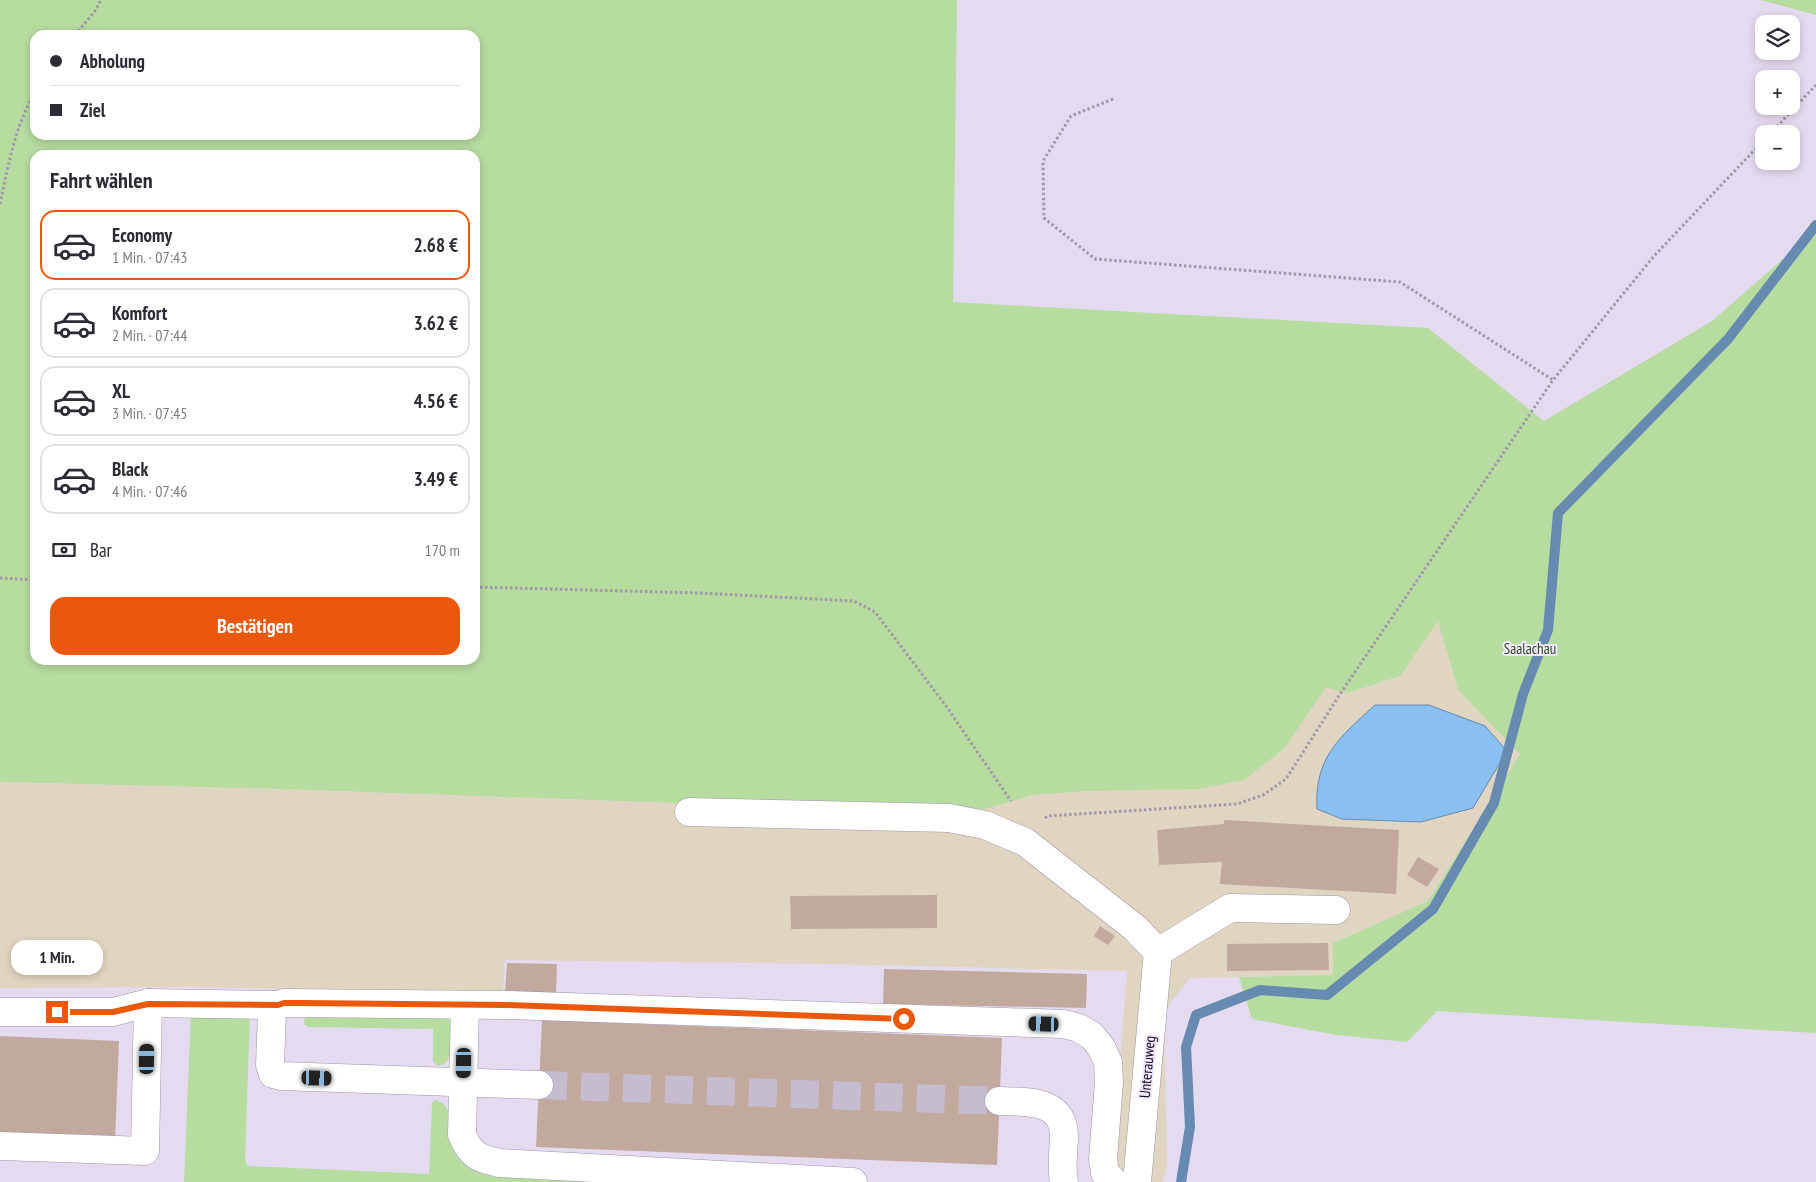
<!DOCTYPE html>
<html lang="de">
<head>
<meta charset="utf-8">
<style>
	body { margin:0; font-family:"PT Sans Narrow",sans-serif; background:#f7f7f7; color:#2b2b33; height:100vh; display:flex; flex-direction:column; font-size:19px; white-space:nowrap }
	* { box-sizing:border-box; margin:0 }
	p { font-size:16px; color:#7c7c81 }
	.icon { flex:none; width:28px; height:28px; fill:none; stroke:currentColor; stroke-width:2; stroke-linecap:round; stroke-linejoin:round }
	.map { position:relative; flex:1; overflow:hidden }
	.panel { position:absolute; left:30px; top:150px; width:450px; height:515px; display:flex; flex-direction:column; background:#fff; border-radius:15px; box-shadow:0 2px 8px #0003 }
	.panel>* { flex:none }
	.top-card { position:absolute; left:30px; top:30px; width:450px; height:110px; border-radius:15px; box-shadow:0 2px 8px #0003; display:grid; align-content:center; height:110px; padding:0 20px; background:#fff }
	.buttons { position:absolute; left:1755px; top:15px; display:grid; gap:10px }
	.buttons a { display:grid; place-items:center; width:45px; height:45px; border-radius:10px; background:#fff; box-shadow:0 2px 8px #0003; font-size:25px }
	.end { position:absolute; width:22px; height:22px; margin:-11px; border:6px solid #ea580c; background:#fff; box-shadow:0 0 0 2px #fff }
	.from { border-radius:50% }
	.bubble { position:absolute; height:35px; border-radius:15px; background:#fff; box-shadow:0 2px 8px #0003; font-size:16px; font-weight:700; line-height:35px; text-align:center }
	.car { position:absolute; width:15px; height:30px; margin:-15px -8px; border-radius:6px; box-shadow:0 0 4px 1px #0007; background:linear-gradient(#222 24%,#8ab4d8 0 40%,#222 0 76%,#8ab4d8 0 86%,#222 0) }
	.top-card b { display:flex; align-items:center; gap:18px; height:48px; font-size:19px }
	.top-card b+b { border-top:1px solid #e1e1e2 }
	.top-card i { width:12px; height:12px; background:#2b2b33 }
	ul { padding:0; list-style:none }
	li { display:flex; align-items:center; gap:15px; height:70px; margin:0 10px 8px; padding:0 10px; border:2px solid #e1e1e2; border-radius:15px }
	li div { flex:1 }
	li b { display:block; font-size:19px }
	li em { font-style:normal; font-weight:700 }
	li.selected { border-color:#ea580c }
	li>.icon { width:45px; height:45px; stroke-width:1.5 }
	h2 { padding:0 20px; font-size:22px; line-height:60px }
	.pay { display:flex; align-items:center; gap:12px; height:55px; padding:0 20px; font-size:19px }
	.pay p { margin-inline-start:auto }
	.button { display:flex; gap:10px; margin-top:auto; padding:10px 20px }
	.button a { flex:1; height:58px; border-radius:15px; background:#ea580c; color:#fff; font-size:20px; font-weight:700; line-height:58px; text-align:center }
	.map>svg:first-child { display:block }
</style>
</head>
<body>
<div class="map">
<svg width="1816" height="1182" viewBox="0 0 1816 1182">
	<rect width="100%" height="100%" fill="#e5dbf1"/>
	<!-- industrial -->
	<polygon fill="#e0d5c0" points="1438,620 1458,690 1521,753 1428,901 1333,943 1333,975 1190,978 1164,1011 1167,1164 1163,1182 1111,1182 1127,971 831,964 505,960 503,993 192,987 0,988 0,782 281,789 702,804 985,809 1033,795 1244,780 1284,749 1326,686 1348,693 1400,676"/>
	<!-- green -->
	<g fill="#b6dca0" fill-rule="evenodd">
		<path d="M0,0h957l-4,302 475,26 116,93 168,-100 104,-91v803l-379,-22 -30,31 -71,-7 -84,-16 -13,-42 94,-2v-32l95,-42 92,-147 -62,-64 -20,-69 -38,55 -52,17 -22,-6 -42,62 -40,31 -47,9 -108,2 -56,4 -48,14 -283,-5 -421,-15 -281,-7zM35,35h440v100h-440zM35,155h440v505h-440z"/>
		<polygon points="1760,0 1816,0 1816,15"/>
		<path d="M191,1011l59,3 -5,146 3,6 181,8 3,-71 3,-3 8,3 4,5c3,7 0,16 1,24 3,28 23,41 48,45l118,5h-430z"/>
		<path d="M309,1016l138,3 3,2 2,4c0,15 4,37 -14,41l-5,-4v-33l-124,-2 -4,-2 -1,-3 1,-4z"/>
	</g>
	<!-- water -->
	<path fill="#8abff2" stroke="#668ab0" d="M1375,705h54l56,21 22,25 -34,57 -52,14 -79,-3 -25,-10c-3,-52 23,-72 58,-104z"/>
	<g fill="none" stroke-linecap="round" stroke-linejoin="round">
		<!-- stream -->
		<polyline stroke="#668ab0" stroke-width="10" points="1181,1182 1190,1127 1186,1047 1196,1015 1260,990 1327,995 1433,909 1494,803 1523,694 1548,630 1558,513 1728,339 1816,225"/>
	</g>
	<!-- building -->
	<g fill="#c1a99e">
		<polygon points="1224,820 1399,830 1396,894 1220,884 1222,862 1159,865 1157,830 1224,824"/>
		<polygon points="1418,857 1439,869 1427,887 1407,875"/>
		<polygon points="937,895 937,928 791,929 790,896"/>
		<polygon points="1100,926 1115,936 1108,945 1094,936"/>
		<polygon points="1328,943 1329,970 1227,971 1227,944"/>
		<polygon points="507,963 557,964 556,995 505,993"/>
		<polygon points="884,969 1087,974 1086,1008 883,1004"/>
		<polygon points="542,1020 1002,1038 997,1165 536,1147"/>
		<polygon points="0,1036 119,1041 115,1141 0,1137"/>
	</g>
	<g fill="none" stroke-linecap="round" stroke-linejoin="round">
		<!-- minor-tunnel -->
		<polyline stroke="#c6bcd0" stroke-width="28" stroke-dasharray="28 14" stroke-linecap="butt" points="539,1085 999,1101"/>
		<defs>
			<g id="minor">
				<polyline points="689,812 949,818 985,825 1025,842 1135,928 1158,952"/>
				<polyline points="1158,952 1230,908 1336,910"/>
				<path d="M465,1005l-3,130c10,22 16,23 38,28l353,19"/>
				<polyline points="0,1012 113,1012 148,1003 278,1005"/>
				<polyline points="539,1085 281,1076 273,1074 270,1065 272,1012 278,1005 284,1003 505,1005 1064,1024 1079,1028 1092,1036 1101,1047 1108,1062 1109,1082 1103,1159 1105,1173 1114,1182"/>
				<path d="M999,1101c29,1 67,-2 65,39 -1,14 -3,27 0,42"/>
				<polyline points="0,1146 145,1151 148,1003"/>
				<polyline points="1137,1182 1158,952"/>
			</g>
		</defs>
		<!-- minor casing -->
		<use href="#minor" stroke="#9d93a8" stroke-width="29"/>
		<!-- path -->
		<g stroke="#a199aa" stroke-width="3" stroke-dasharray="2.5 2.5" stroke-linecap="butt">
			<polyline points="75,35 95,11 101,0"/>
			<polyline points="1113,99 1071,116 1043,161 1044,218 1095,259 1400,282 1553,380"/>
			<polyline points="1770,134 1816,85"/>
			<path d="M0,204c8,-37 15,-79 35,-111"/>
			<polyline points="0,578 35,580"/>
			<polyline points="475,587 699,593 854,601 875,612 946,706 1011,801"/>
			<polyline points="1045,818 1047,816 1237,804 1263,795 1286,779 1340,694 1553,380 1654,256 1764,140"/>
		</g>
		<!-- minor -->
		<use href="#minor" stroke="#fff" stroke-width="28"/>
	</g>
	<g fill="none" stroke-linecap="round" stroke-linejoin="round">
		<!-- route -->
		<polyline stroke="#ea580c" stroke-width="6" points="57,1012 113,1012 148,1004 278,1005 284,1003 302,1003 505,1005 904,1019"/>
	</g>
	<g text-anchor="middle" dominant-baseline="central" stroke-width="4" stroke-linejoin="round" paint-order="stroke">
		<!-- park labels -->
		<g font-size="15" fill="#2b4a15" stroke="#f2e8ff">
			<text x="1530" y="648">Saalachau</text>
		</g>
		<!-- street labels -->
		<g font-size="15" fill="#130f17" stroke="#f2e8ff">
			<text transform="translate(1147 1067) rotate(-85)">Unterauweg</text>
		</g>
	</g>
</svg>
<div class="buttons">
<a><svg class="icon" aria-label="layers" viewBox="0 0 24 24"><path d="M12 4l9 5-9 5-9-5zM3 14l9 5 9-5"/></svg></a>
<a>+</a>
<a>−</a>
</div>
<i class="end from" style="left:904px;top:1019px"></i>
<i class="end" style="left:57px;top:1012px"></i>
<div class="bubble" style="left:11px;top:940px;width:92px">1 Min.</div>
<i class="car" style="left:1044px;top:1024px;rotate:272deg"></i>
<i class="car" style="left:147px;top:1059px;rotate:1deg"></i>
<i class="car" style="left:464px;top:1063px;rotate:181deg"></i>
<i class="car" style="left:317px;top:1078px;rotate:92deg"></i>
<div class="top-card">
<b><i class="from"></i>Abholung</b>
<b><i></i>Ziel</b>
</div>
<section class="panel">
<h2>Fahrt wählen</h2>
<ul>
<li class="selected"><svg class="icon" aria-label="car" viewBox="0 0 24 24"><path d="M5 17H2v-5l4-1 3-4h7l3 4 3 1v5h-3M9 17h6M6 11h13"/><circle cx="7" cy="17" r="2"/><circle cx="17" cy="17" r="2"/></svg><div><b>Economy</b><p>1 Min. · 07:43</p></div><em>2.68 €</em></li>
<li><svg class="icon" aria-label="car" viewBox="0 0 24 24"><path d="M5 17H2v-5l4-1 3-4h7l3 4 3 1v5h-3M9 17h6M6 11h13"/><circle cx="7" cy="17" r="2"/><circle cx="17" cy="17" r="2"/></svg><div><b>Komfort</b><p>2 Min. · 07:44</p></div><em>3.62 €</em></li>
<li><svg class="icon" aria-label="car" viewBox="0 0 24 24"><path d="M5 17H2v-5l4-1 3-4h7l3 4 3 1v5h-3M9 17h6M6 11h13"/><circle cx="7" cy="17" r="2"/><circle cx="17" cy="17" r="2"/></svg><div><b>XL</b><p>3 Min. · 07:45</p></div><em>4.56 €</em></li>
<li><svg class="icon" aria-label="car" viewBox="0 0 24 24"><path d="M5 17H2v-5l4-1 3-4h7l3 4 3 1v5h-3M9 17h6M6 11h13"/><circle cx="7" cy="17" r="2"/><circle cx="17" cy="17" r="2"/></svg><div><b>Black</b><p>4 Min. · 07:46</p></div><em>3.49 €</em></li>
</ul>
<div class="pay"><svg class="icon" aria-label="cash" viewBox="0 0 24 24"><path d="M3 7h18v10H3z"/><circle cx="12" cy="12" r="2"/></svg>Bar<p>170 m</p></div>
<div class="button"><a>Bestätigen</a></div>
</section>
</div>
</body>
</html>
